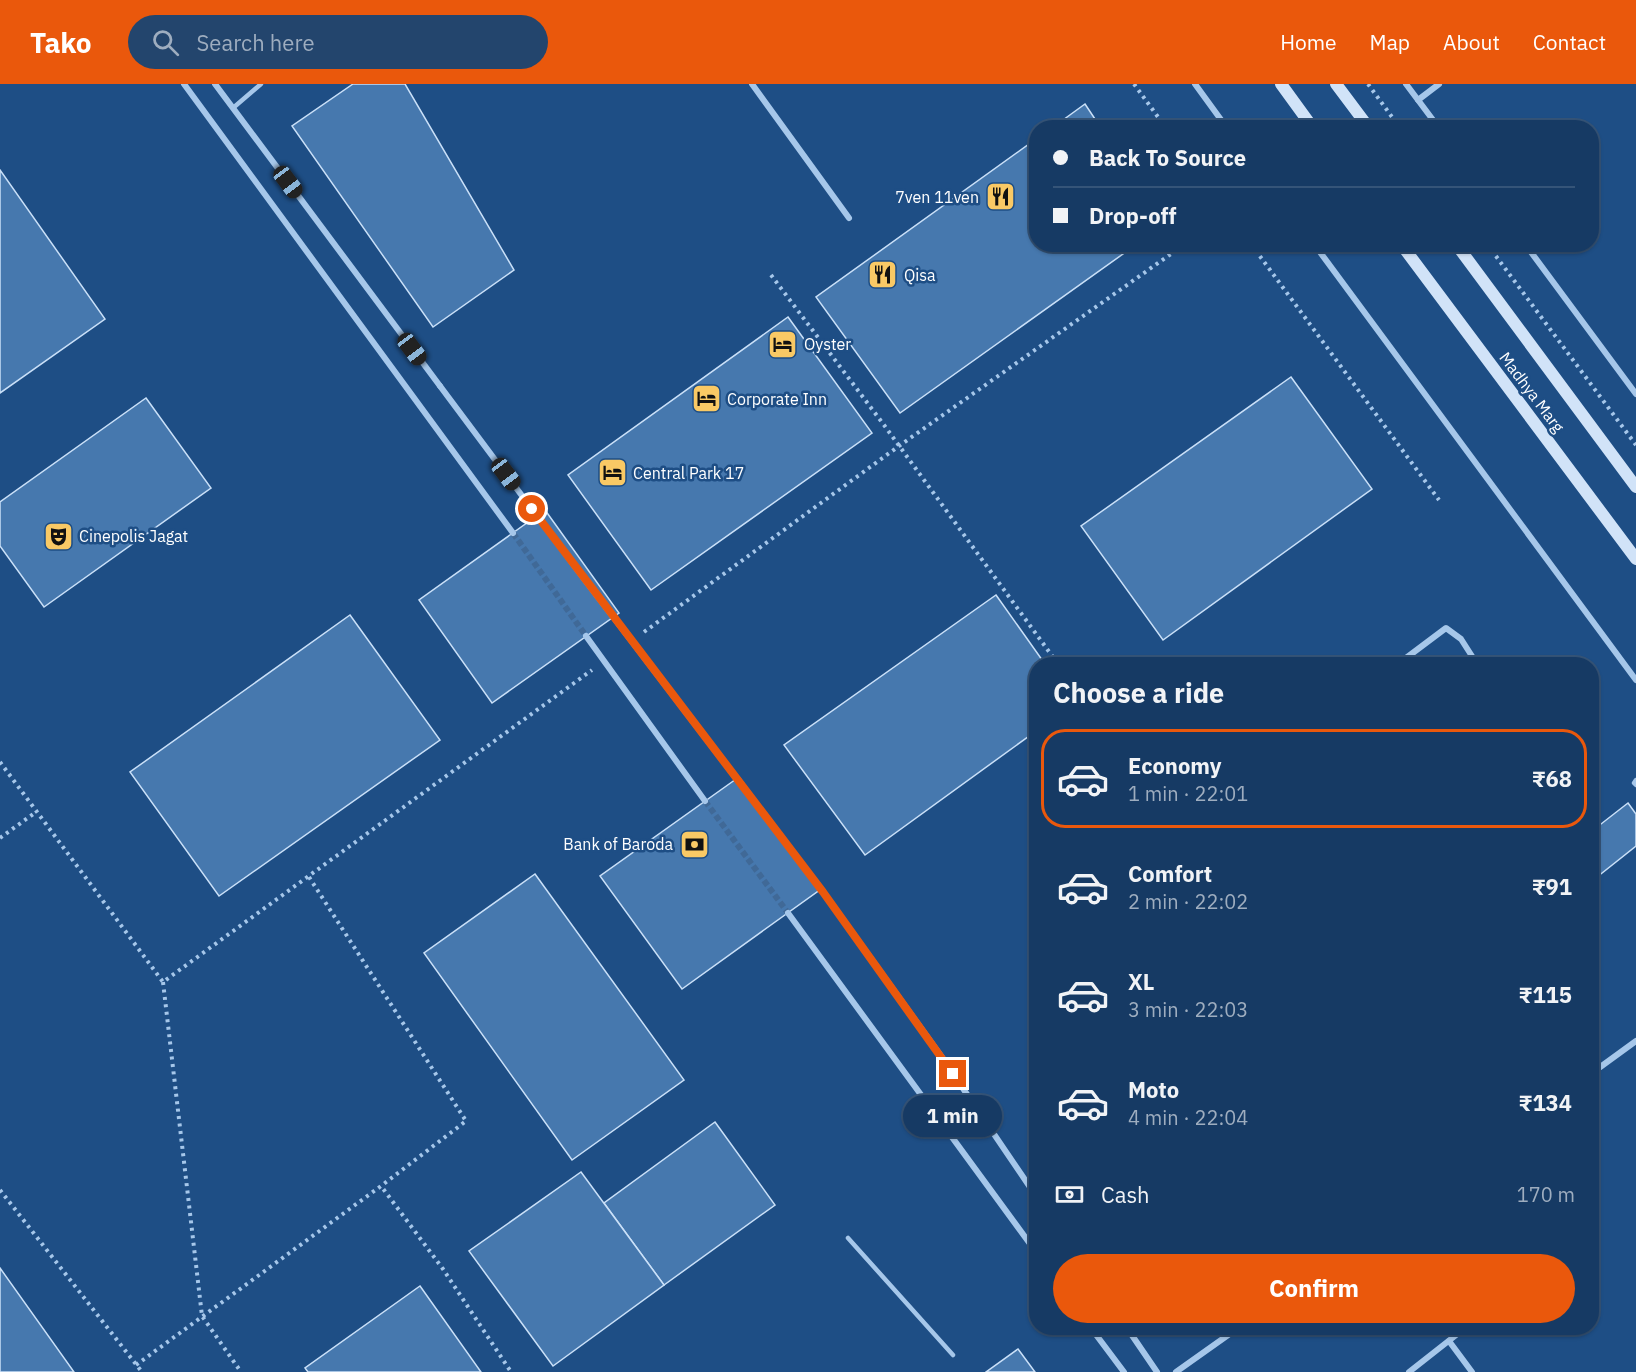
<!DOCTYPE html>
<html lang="en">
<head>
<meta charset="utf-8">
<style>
	body { margin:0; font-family:"IBM Plex Sans",sans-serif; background:#23456d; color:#f1f3f6; height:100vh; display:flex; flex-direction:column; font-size:22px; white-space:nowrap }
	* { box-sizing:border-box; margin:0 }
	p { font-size:20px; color:#9eadbf }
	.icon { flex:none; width:33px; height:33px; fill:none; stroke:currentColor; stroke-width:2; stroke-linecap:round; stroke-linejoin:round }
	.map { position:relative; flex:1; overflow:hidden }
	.sheet { position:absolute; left:1029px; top:573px; width:570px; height:678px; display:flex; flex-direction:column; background:#163a64; border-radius:24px; box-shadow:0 2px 4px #0004,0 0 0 2px #355478 }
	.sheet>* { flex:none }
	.banner { position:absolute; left:1029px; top:36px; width:570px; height:132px; border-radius:24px; box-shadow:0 2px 4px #0004,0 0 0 2px #355478; display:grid; align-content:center; height:132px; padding:0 24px; background:#163a64 }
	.end { position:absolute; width:27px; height:27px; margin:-14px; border:8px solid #ea580c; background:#fff; box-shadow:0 0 0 3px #fff }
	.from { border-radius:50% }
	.bubble { position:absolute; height:42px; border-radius:21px; background:#163a64; box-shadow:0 2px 4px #0004,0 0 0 2px #355478; font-size:20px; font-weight:700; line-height:42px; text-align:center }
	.car { position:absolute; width:18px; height:36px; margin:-18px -9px; border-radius:8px; box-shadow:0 0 4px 2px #0007; background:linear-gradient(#222 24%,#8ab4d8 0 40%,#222 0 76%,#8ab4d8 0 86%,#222 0) }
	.banner b { display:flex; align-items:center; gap:21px; height:57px; font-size:22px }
	.banner b+b { border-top:2px solid #355478 }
	.banner i { width:15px; height:15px; background:#f1f3f6 }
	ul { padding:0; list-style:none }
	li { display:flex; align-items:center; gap:18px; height:99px; margin:0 12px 9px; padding:0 12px; border:3px solid transparent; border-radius:24px }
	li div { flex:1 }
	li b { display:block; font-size:22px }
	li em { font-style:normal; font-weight:700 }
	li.current { border-color:#ea580c }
	li>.icon { width:54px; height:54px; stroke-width:1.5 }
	h2 { padding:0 24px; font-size:27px; line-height:72px }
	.pay { display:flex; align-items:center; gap:15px; height:66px; padding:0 24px; font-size:22px }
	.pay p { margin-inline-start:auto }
	.primary-button { display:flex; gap:12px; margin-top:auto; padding:12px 24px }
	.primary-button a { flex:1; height:69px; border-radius:36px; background:#ea580c; color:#fff; font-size:24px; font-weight:700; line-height:69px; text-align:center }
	header { display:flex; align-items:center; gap:36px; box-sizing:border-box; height:84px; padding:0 30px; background:#ea580c; color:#fff }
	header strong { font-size:28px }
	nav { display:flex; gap:33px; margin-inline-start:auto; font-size:21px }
	.search { width:420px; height:54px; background:#23456d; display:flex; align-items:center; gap:15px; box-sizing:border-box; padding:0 21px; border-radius:33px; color:#9eadbf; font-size:22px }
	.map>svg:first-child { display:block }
</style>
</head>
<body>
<header>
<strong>Tako</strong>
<div class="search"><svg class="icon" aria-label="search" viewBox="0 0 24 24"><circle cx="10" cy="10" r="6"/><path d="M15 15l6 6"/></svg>Search here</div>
<nav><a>Home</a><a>Map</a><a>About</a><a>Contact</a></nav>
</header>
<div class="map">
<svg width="1636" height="1288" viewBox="0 0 1636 1288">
	<rect width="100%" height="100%" fill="#1e4e85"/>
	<!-- building -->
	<g fill="#4678ae" stroke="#cae0f8" stroke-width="1.5">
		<polygon points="353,0 405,0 514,186 433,243 292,42"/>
		<polygon points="1085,20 1101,44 1052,44"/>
		<polygon points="1036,55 1036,160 1137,160 900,329 816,213"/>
		<polygon points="0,86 105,235 0,309"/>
		<polygon points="788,233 872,349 651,506 568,391"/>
		<polygon points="1291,293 1372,405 1163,556 1081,442"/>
		<polygon points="146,314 211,404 44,523 0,462 0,418"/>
		<polygon points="545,426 619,529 492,619 419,516"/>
		<polygon points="996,511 1045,580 1036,580 1036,647 865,771 784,661"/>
		<polygon points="350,531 440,656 219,812 130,688"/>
		<polygon points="739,693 821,805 682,905 600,792"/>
		<polygon points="1628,719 1636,730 1636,762 1592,797 1592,747"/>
		<polygon points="535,790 684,996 572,1076 424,869"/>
		<polygon points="715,1038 775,1121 664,1201 604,1119"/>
		<polygon points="581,1088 664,1201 553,1282 469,1167"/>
		<polygon points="0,1184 74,1288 0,1288"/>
		<polygon points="420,1202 481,1288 308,1288 305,1284"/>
		<polygon points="1018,1265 1035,1288 986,1288"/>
	</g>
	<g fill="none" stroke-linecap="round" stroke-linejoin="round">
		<!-- street-tunnel -->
		<g stroke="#406997" stroke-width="6" stroke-dasharray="6 3" stroke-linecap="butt">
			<polyline points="513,449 586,552"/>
			<polyline points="705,717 788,829"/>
		</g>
		<!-- path -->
		<g stroke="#a6c7ea" stroke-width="4" stroke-dasharray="3 4.5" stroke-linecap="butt">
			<polyline points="1134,0 1166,44"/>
			<polyline points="1368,0 1400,44"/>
			<polyline points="1251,160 1439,416"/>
			<polyline points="1487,160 1636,361"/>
			<polyline points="771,191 884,341 1058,580"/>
			<polyline points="644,548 899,362 1185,160"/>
			<polyline points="0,678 163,898 592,586"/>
			<polyline points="0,754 36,728"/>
			<polyline points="309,793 466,1037 381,1102"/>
			<polyline points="163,898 202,1232 241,1288"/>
			<polyline points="0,1106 142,1288"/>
			<polyline points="136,1281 381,1102 443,1185 511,1288"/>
		</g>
		<!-- lane -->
		<g stroke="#a6c7ea" stroke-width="4.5">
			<polyline points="233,24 261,0"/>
			<polyline points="1636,696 1634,699 1636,701"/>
			<polyline points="848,1154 953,1271"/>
		</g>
		<!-- street -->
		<g stroke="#a6c7ea" stroke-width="6">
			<polyline points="184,0 513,449"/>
			<polyline points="215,0 440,302"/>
			<polyline points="752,0 849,134"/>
			<polyline points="1195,0 1227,44"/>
			<polyline points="1406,0 1439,44"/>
			<polyline points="1418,16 1439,0"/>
			<polyline points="1314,160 1636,596"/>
			<polyline points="1525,160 1636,310"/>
			<polyline points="1398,580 1446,544 1461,555 1477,580"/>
			<polyline points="823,808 941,972 1036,1112"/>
			<polyline points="788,829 1036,1168"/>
			<polyline points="1592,989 1636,957"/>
			<polyline points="1091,1244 1124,1288"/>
			<polyline points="1127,1244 1157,1288"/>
			<polyline points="1449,1257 1472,1288"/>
			<polyline points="1176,1288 1238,1244"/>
			<polyline points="1409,1288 1465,1244"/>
		</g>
		<!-- secondary -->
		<g stroke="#d1e3f8" stroke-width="12">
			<polyline points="1281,0 1313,44"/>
			<polyline points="1336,0 1369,44"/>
			<polyline points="1401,160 1636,475"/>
			<polyline points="1456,160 1636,403"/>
		</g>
		<!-- street-bridge -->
		<g stroke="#a6c7ea" stroke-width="6">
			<polyline points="440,302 585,496 823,808"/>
			<polyline points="586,552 705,717"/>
		</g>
	</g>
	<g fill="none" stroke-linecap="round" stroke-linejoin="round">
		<!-- route -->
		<polyline stroke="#ea580c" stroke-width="8" points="532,425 823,808 953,990"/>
	</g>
	<!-- icons -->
	<defs>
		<symbol id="restaurant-square" viewBox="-11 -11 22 22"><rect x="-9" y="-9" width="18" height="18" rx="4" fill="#f9c965" stroke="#1e4e85"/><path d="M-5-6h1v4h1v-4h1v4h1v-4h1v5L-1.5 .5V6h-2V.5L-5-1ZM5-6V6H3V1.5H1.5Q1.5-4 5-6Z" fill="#111"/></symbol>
		<symbol id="hotel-square" viewBox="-11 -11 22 22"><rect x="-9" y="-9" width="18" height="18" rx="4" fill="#f9c965" stroke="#1e4e85"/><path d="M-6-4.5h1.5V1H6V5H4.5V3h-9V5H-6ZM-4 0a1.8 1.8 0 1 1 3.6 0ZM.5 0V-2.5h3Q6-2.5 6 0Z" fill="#111"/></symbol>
		<symbol id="theatre-square" viewBox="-11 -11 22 22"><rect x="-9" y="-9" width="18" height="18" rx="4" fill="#f9c965" stroke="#1e4e85"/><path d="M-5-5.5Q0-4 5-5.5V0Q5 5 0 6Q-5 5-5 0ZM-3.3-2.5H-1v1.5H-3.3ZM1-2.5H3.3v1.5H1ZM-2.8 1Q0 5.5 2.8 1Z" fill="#111"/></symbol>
		<symbol id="bank-square" viewBox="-11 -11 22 22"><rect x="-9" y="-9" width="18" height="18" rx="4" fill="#f9c965" stroke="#1e4e85"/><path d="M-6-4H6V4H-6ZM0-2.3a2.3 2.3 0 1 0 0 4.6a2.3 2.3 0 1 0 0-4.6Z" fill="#111"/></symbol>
	</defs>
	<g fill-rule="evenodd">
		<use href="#restaurant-square" x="984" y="96" width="33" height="33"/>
		<use href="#restaurant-square" x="866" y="174" width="33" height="33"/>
		<use href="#hotel-square" x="766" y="244" width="33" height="33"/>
		<use href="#hotel-square" x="690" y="298" width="33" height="33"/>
		<use href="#hotel-square" x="596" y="372" width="33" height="33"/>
		<use href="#theatre-square" x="42" y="436" width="33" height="33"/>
		<use href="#bank-square" x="678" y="744" width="33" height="33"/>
	</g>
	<g text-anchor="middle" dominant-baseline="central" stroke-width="5" stroke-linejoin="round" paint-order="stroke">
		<!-- poi labels -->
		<g font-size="16" fill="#fff" stroke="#1e4e85" text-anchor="start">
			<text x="979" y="113" text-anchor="end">7ven 11ven</text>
			<text x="904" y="191">Qisa</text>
			<text x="804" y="260">Oyster</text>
			<text x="727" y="315">Corporate Inn</text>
			<text x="633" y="389">Central Park 17</text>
			<text x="79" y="452">Cinepolis Jagat</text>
			<text x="673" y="760" text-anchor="end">Bank of Baroda</text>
		</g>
		<!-- street labels -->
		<g font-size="16" fill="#fff" stroke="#1e4e85">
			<text transform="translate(1532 308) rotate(53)">Madhya Marg</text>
		</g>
	</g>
</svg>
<i class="end from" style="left:532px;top:425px"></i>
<i class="end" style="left:953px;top:990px"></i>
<div class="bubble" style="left:903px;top:1011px;width:99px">1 min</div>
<i class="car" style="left:288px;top:98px;rotate:143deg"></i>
<i class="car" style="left:412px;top:265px;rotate:143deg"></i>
<i class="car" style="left:506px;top:390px;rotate:143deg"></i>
<div class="banner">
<b><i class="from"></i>Back To Source</b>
<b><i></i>Drop-off</b>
</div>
<section class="sheet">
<h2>Choose a ride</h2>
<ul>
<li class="current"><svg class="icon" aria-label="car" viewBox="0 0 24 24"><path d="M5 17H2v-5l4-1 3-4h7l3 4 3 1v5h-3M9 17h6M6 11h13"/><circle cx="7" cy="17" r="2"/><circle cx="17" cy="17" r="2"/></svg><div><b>Economy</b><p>1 min · 22:01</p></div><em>₹68</em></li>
<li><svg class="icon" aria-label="car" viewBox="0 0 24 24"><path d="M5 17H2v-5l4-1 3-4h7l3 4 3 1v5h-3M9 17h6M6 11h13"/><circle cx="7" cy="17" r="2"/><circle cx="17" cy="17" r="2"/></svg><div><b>Comfort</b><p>2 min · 22:02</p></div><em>₹91</em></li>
<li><svg class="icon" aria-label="car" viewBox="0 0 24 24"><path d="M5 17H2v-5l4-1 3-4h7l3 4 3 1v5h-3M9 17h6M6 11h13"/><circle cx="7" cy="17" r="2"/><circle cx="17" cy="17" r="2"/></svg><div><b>XL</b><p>3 min · 22:03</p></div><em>₹115</em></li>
<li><svg class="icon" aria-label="car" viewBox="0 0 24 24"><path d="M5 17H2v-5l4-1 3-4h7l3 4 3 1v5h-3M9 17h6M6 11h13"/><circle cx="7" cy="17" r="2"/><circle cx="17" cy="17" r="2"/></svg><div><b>Moto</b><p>4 min · 22:04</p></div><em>₹134</em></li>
</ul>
<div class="pay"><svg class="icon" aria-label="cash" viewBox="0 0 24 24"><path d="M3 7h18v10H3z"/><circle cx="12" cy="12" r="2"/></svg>Cash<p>170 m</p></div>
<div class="primary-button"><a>Confirm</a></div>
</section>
</div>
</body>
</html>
